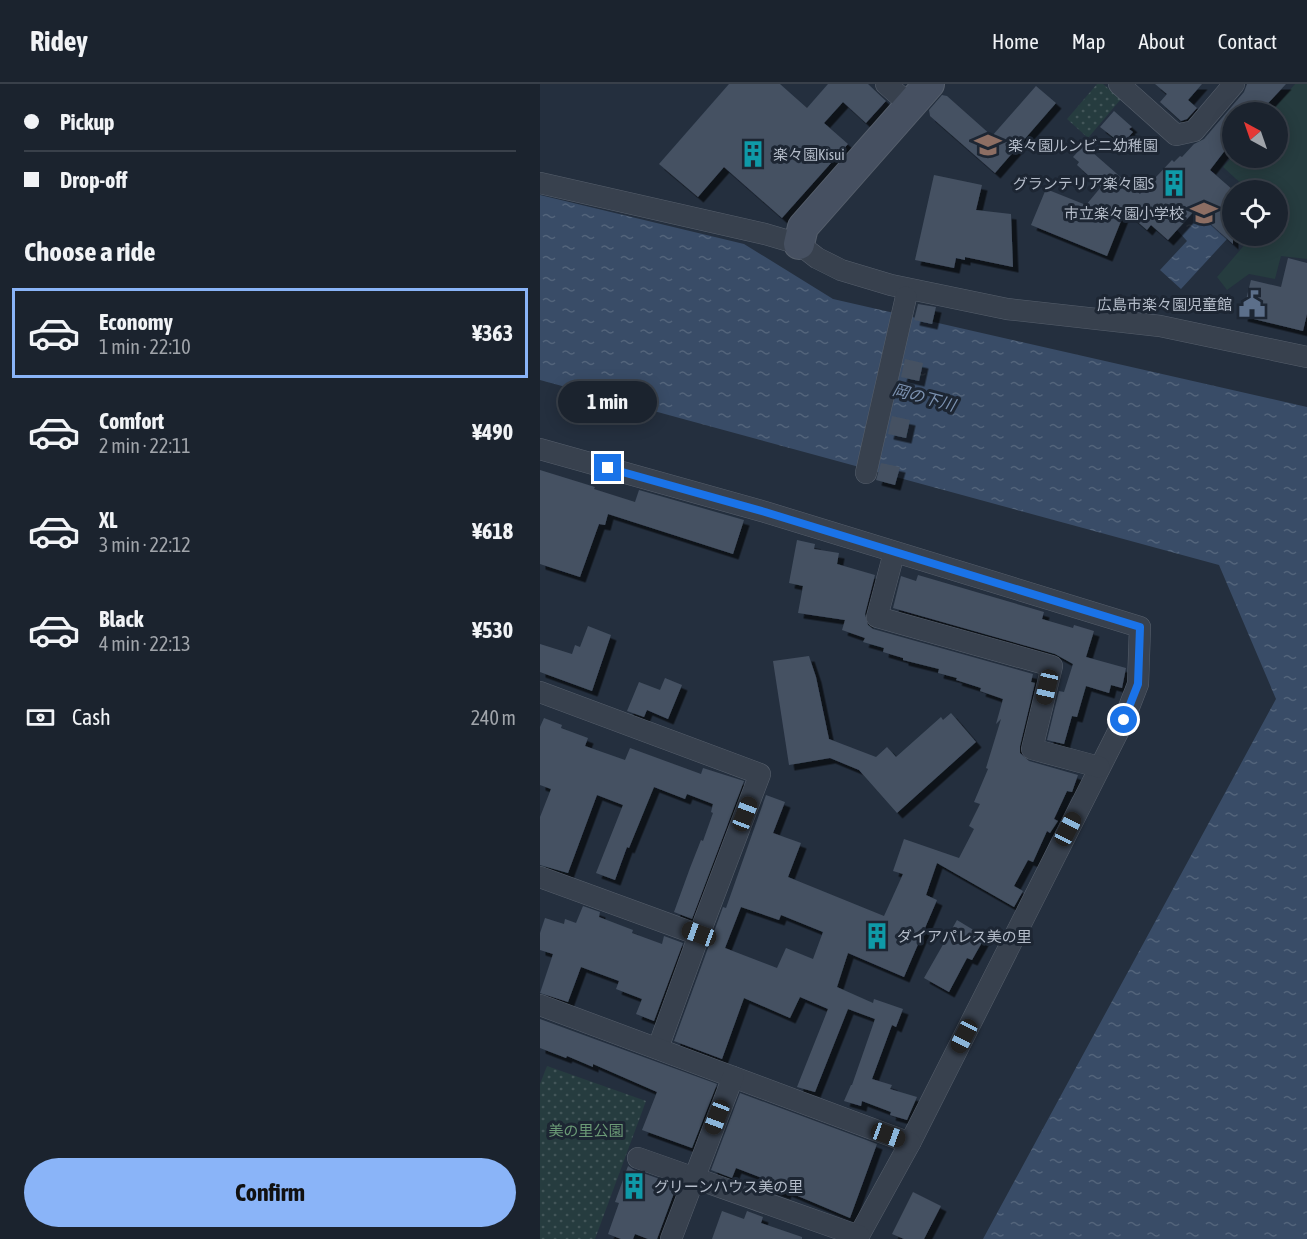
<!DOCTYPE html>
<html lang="en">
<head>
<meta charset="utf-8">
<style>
	body { margin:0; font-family:"Asap Condensed","Noto Sans JP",sans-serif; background:#282f3a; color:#f1f3f6; height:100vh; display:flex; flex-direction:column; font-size:22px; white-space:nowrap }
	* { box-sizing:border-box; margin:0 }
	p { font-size:20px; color:#a0a4aa }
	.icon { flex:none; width:33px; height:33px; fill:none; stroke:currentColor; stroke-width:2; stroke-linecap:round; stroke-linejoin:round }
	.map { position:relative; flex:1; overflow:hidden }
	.details { display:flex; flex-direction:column; background:#1b232e; width:540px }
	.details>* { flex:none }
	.banner { display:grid; align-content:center; height:132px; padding:0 24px; background:#1b232e }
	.needle { width:39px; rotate:320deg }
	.tools { position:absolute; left:682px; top:18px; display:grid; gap:12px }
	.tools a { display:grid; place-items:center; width:66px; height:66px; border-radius:50%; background:#1b232e; box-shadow:0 3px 15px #0003,0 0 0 2px #39404a; font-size:30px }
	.end { position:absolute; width:27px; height:27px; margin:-14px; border:8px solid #1a73e8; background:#fff; box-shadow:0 0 0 3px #fff }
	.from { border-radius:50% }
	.bubble { position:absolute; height:42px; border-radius:21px; background:#1b232e; box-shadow:0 3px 15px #0003,0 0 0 2px #39404a; font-size:20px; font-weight:700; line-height:42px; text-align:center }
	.car { position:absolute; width:18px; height:36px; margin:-18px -9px; border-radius:8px; box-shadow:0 0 4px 2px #0007; background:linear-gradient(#222 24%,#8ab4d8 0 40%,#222 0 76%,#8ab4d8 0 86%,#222 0) }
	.banner b { display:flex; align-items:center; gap:21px; height:57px; font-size:22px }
	.banner b+b { border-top:2px solid #39404a }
	.banner i { width:15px; height:15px; background:#f1f3f6 }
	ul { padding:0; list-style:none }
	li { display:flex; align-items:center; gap:18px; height:90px; margin:0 12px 9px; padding:0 12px; border:3px solid transparent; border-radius:0px }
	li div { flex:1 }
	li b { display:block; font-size:22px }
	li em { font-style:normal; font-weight:700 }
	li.current { border-color:#8ab4f8 }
	li>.icon { width:54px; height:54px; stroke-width:1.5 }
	h2 { padding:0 24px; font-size:27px; line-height:72px }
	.pay { display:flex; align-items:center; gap:15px; height:66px; padding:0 24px; font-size:22px }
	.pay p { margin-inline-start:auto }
	.button { display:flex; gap:12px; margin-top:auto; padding:12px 24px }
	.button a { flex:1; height:69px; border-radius:36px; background:#8ab4f8; color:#111; font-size:24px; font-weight:700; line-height:69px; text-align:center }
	header { display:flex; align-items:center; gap:36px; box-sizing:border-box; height:84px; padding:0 30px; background:#1b232e; border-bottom:2px solid #39404a }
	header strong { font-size:28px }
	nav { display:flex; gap:33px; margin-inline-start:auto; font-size:21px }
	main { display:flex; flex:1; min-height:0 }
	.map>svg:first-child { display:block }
</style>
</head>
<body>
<header>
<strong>Ridey</strong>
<nav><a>Home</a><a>Map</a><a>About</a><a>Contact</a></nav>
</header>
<main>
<section class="details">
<div class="banner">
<b><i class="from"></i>Pickup</b>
<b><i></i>Drop-off</b>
</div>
<h2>Choose a ride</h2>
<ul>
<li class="current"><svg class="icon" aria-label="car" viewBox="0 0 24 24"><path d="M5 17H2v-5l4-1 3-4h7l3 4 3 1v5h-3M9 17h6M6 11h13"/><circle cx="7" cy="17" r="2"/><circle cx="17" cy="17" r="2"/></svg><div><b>Economy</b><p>1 min · 22:10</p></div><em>¥363</em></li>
<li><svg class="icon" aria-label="car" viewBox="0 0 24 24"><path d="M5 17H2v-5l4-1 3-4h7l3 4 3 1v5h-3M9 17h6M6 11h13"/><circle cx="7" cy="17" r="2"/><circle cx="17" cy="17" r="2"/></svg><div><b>Comfort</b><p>2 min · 22:11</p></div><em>¥490</em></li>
<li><svg class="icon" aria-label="car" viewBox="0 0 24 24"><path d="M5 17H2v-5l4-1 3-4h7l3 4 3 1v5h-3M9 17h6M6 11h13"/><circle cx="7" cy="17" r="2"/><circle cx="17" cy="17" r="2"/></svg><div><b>XL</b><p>3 min · 22:12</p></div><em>¥618</em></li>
<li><svg class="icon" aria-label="car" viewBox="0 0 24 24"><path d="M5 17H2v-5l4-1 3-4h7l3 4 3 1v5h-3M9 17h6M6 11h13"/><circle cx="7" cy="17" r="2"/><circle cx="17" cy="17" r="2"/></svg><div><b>Black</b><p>4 min · 22:13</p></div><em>¥530</em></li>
</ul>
<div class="pay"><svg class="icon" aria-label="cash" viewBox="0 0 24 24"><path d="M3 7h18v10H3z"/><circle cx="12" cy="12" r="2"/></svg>Cash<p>240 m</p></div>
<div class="button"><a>Confirm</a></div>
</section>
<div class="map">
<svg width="767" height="1155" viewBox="0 0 767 1155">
	<defs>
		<pattern id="grass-dots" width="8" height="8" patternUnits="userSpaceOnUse" patternTransform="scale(1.5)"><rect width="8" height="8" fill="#263c3f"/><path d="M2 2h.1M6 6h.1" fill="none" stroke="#435659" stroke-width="1.8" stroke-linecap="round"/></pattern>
		<pattern id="water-ripples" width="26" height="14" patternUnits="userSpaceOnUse" patternTransform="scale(1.5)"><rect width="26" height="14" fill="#394c67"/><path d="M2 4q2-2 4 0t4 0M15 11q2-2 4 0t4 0" fill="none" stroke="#53647b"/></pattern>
		<filter id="shadow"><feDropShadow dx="5.5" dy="5.5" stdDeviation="0" flood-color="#0009"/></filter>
	</defs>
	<rect width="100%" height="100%" fill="#242f3e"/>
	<!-- grass -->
	<g fill="url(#grass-dots)">
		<polygon points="557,0 563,0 581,15 548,54 527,35"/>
		<polygon points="7,982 106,1017 55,1155 0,1155 0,1000"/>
	</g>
	<!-- pitch -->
	<polygon fill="#263c3f" points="755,0 767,0 767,175 741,172 735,195 709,190 687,206 677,193 712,152 738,152 738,106 708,106 683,83 693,72 693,74 738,74 738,28 731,28"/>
	<!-- water -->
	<g fill="url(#water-ripples)">
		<polygon points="0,111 204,160 293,215 767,323 767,1155 443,1155 736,615 679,481 0,296"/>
		<polygon points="655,126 687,155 641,205 620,186 647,157 637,146"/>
	</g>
	<!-- building -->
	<g fill="#455162" fill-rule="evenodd" filter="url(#shadow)">
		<polygon points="189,0 240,0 267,24 288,0 328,0 346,17 326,39 303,18 284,39 308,60 242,134 184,83 158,113 119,80"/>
		<polygon points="615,0 662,0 648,16 657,24 647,35 641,37 620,18 627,10"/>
		<polygon points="707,0 746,0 720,28 693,28 693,56 670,86 693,106 693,160 655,126 628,156 611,141 607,146 585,127 567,172 491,141 506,105 546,121 561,103 537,81 539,78 533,73 544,61 600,110 632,76 634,78 640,72 642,73 654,60 664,55 704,8"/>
		<polygon points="496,2 516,19 455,89 390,32 389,26 402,11 407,12 452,52"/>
		<polygon points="574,27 592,43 589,45 593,48 582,60 560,43"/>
		<polygon points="394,91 442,101 436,126 471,130 473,183 425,173 425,176 416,174 414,184 375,176"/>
		<polygon points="748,174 767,179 767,230 763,247 702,232 711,196 741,203"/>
		<polygon points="378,220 396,223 392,240 374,236"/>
		<polygon points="365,275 383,279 379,297 361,293"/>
		<polygon points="352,332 370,336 366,354 348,350"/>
		<polygon points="341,379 360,383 355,401 336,396"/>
		<polygon points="0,386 55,403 54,405 95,418 99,406 204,436 193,470 68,430 65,441 59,440 40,493 0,480"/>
		<path d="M257,456l18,4 -1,5 25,4 -2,11 38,11 -10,39 3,11 5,4 160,45 -2,8 4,1 -15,63v7l9,8 49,14 -6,17 -5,-1 -13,28 4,2 -8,12 -3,-2 -14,31 -5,-2 -14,26 9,5 -9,16 -77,-44 -11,32 11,5 -33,77 -56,-24 -11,34 36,16 1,-4 29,10 -7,18 -4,-2 -20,54 20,6 -2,4 27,8 -10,23 -17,-5 1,-3 -29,-11 -1,5 -17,-5 7,-16h1l23,-66 -27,-10 -33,83 -18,-5 31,-78 -28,-12 -10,21 -46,-20 -22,61 -48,-18 49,-134 3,1 40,-113 19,7 -12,31 28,10 -13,34 96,39 19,-42 -10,-3 11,-32 55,19 15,-29 -5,-3 11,-22 -6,-2 14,-33 -2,-1 15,-49 -5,5 7,-25 -23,-8 1,-3 -25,-8 1,-2 -19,-5 1,-4 -36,-9v-2l-20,-6 1,-4 -21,-6 2,-4 -23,-8 3,-10 -47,-7 5,-27 -14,-3zM201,823l38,13 2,-5 42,17 -10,27 -27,-11 -9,20 -52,-20z"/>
		<polygon points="378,491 504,528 502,535 533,544 534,541 554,547 546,573 586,584 582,604 571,601 569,609 546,602 537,633 532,632 524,660 507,656 519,607 524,608 533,580 515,570 353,524 361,492 376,497"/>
		<polygon points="48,542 71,551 52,607 0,588 0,560 32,570 35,561 40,563"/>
		<polygon points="269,572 276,593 289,655 336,673 347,663 356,673 401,633 403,636 411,629 436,658 357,729 319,686 290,674 249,681 233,577"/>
		<polygon points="125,594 142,601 128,635 107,626 104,633 87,627 99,598 120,606"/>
		<polygon points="4,634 22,641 21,644 48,654 45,662 85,676 90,664 161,690 163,684 204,697 152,835 134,828 150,784 161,756 163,757 173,729 171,728 173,720 147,710 145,715 114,703 89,764 87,763 75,796 56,789 83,721 57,711 28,789 0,781 0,733 11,705 0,701 0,643"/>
		<polygon points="43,822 60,828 59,833 93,846 92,849 122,860 124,852 143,859 114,937 96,930 102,915 76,905 79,897 41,883 28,918 0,909 13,870 0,866 0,849 5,834 24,840 25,835 36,839"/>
		<polygon points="417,836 445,853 432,876 427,874 409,908 384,894"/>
		<polygon points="0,935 177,1000 152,1064 102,1046 117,1008 53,980 53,983 27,972 26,974 0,964"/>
		<polygon points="200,1009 337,1060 310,1134 246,1107 245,1110 228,1104 230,1097 196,1084 192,1094 171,1086"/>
		<polygon points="88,1082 94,1086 137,1101 117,1155 108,1155 95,1150 93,1155 81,1155 68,1150 79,1119 75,1118"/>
		<polygon points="373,1108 401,1122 384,1155 364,1155 352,1150"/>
		<polygon points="182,1127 204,1135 207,1127 223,1133 221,1139 262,1153 262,1155 172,1155"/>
	</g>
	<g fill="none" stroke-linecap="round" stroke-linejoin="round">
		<defs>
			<g id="street">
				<polyline points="346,0 370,21"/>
				<polyline points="579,0 636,51 654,47 694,0"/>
				<polyline points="0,99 225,150 259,160 277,174 301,186 351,201 467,225 620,242 767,273"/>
				<polyline points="0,365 225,428 600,543 598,600 584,636 370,1059 317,1155"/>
				<polyline points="326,389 366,213"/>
				<polyline points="354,469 337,533 512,582 492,665 559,683"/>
				<polyline points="0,608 220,690 159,851 118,964"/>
				<polyline points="0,793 159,851"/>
				<polyline points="0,921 370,1059"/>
				<polyline points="98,1074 319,1152"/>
				<polyline points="131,1155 193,993"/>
			</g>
			<polyline id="secondary" points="259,160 263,143 389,0"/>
		</defs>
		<!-- street casing -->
		<use href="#street" stroke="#565f6c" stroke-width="22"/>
		<!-- secondary casing -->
		<use href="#secondary" stroke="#565f6c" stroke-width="32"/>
		<!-- street -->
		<use href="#street" stroke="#38414e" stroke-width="21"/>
		<!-- secondary -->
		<use href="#secondary" stroke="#465061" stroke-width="30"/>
	</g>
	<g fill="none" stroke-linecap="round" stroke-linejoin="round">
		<!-- route -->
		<polyline stroke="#1a73e8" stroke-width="8" points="68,384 225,428 600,543 598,600 584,636"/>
	</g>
	<!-- icons -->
	<defs>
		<symbol id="school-bare" viewBox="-9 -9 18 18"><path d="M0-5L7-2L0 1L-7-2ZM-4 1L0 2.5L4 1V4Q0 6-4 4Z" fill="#8d6e63" stroke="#1d2633" stroke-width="2.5" paint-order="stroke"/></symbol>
		<symbol id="building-bare" viewBox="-9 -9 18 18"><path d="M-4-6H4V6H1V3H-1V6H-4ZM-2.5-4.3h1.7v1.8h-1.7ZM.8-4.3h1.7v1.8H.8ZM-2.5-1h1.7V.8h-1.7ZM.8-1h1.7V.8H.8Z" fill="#0f9aa8" stroke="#1d2633" stroke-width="2.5" paint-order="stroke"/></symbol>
		<symbol id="civic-bare" viewBox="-9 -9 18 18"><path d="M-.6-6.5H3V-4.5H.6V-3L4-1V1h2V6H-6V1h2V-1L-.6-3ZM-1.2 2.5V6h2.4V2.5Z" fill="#5c6f8a" stroke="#1d2633" stroke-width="2.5" paint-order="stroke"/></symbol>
	</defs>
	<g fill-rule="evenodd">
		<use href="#school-bare" x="429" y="42" width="38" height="38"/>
		<use href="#building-bare" x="194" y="51" width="38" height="38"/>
		<use href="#building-bare" x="615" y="80" width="38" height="38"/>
		<use href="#school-bare" x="645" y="110" width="38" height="38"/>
		<use href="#civic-bare" x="693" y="201" width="38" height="38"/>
		<use href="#building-bare" x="318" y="833" width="38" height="38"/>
		<use href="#building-bare" x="75" y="1083" width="38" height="38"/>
	</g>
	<g text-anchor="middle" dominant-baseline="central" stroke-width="6" stroke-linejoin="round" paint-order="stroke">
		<!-- poi labels -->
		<g font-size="15" fill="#b4bcc9" stroke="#1d2633" text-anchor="start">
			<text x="468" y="61">楽々園ルンビニ幼稚園</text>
			<text x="233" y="70">楽々園Kisui</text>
			<text x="614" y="99" text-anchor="end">グランテリア楽々園S</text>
			<text x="644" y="129" text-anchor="end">市立楽々園小学校</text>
			<text x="692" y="220" text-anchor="end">広島市楽々園児童館</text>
			<text x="357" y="852">ダイアパレス美の里</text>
			<text x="114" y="1102">グリーンハウス美の里</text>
		</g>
		<!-- park labels -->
		<g font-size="15" fill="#6b9a76" stroke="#1d2633">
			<text x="46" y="1046">美の里公園</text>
		</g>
		<!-- water labels -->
		<g font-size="16" font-style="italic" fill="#7c92b1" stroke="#1d2633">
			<text transform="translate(384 313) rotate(15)">岡の下川</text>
		</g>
	</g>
</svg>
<div class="tools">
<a><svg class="needle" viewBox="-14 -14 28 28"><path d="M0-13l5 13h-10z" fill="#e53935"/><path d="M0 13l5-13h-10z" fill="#a0a4aa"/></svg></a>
<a><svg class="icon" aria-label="locate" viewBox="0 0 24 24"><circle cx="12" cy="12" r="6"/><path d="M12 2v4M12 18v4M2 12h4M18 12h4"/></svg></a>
</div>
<i class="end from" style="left:584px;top:636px"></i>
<i class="end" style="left:68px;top:384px"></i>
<div class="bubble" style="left:18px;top:297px;width:99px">1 min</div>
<i class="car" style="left:507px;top:603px;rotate:193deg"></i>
<i class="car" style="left:205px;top:730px;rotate:21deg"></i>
<i class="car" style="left:528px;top:745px;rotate:27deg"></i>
<i class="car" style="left:159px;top:850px;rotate:290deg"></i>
<i class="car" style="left:424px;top:952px;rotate:207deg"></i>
<i class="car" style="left:177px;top:1033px;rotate:201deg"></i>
<i class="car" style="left:348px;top:1051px;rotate:110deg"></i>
</div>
</main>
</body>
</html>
